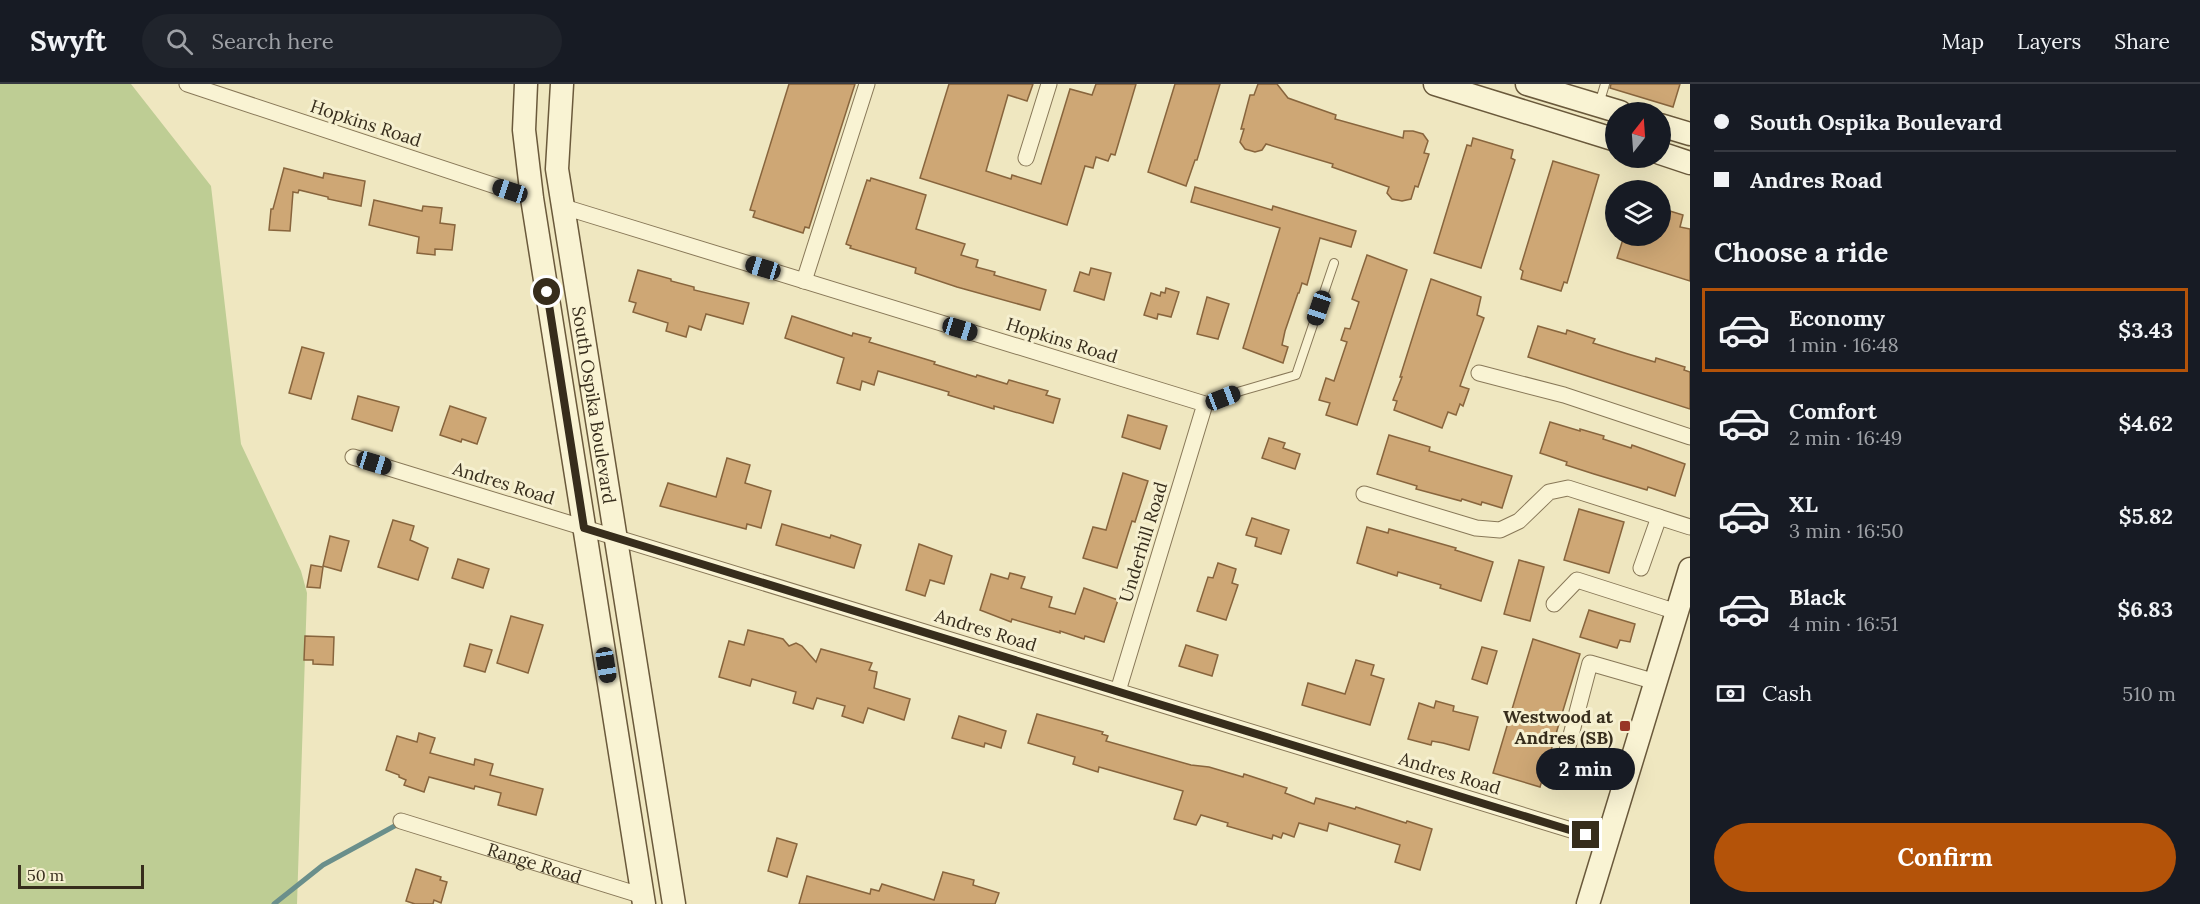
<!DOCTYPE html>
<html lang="en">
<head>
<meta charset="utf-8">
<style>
	body { margin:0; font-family:Lora,serif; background:#20242c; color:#f1f3f6; height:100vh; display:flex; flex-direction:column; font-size:22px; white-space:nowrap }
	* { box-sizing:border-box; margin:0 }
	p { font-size:20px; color:#9ea1a6 }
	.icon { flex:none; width:33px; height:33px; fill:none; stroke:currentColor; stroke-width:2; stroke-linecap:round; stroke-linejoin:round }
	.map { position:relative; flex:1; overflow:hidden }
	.panel { display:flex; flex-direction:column; background:#171b24; width:510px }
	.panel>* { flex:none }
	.banner { display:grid; align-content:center; height:132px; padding:0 24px; background:#171b24 }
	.needle { width:39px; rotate:17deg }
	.buttons { position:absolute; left:1605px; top:18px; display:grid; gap:12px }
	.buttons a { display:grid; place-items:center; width:66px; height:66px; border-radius:50%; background:#171b24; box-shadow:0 6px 24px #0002; font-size:30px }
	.scale { position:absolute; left:18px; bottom:15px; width:126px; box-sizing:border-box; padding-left:6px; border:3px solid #372d1c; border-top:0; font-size:16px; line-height:21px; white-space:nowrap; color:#372d1c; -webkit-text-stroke:4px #f6f0d0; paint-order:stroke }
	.end { position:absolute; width:27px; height:27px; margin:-14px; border:8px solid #372d1c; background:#fff; box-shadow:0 0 0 3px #fff }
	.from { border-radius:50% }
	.bubble { position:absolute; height:42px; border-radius:21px; background:#171b24; box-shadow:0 6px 24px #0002; font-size:20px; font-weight:700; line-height:42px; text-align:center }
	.car { position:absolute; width:18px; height:36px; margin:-18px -9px; border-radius:8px; box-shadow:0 0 4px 2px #0007; background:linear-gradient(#222 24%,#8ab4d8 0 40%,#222 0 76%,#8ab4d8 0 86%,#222 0) }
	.banner b { display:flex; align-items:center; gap:21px; height:57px; font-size:22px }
	.banner b+b { border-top:2px solid #363941 }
	.banner i { width:15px; height:15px; background:#f1f3f6 }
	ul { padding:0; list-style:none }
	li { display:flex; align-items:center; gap:18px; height:84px; margin:0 12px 9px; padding:0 12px; border:3px solid transparent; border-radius:0px }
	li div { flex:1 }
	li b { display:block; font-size:22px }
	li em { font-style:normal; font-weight:700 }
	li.on { border-color:#b45309 }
	li>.icon { width:54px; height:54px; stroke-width:1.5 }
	h2 { padding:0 24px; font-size:27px; line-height:72px }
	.pay { display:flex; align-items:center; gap:15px; height:66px; padding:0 24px; font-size:22px }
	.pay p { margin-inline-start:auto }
	.cta { display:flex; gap:12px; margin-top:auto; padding:12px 24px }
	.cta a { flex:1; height:69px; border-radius:36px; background:#b45309; color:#fff; font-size:24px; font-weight:700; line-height:69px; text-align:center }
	header { display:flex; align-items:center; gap:36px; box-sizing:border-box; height:84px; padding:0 30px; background:#171b24; border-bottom:2px solid #363941 }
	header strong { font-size:28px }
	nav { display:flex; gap:33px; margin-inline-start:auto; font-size:21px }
	.search { width:420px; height:54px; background:#20242c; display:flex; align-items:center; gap:15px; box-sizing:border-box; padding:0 21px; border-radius:33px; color:#9ea1a6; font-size:22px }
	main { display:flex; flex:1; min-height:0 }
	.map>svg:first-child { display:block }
</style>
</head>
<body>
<header>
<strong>Swyft</strong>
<div class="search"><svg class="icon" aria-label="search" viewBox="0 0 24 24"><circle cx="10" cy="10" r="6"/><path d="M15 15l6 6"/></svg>Search here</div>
<nav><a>Map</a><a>Layers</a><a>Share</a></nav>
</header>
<main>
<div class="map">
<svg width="1690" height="820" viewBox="0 0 1690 820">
	<rect width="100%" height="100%" fill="#efe7c0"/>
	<!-- green -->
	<polygon fill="#becd94" points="0,0 131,0 211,102 241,360 301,487 307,509 297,820 0,820"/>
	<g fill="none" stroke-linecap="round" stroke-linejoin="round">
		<!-- stream -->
		<polyline stroke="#6a8f8b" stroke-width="5" points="274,820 323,781 400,739"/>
	</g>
	<!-- building -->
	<g fill="#cea775" stroke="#88653d" stroke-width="1.5">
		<polygon points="789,0 855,0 809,144 805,143 803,149 753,133 755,127 750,126"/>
		<polygon points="949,0 1033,0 1027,17 1008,11 986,87 1011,95 1012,91 1041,100 1070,5 1092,11 1096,0 1136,0 1115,71 1111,70 1108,77 1096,73 1093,84 1085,82 1067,141 920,94"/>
		<polygon points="1175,0 1220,0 1197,76 1195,76 1186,102 1148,88"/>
		<polygon points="1258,0 1277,0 1288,14 1336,31 1335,35 1403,54 1404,47 1413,47 1423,50 1428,57 1424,69 1429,70 1418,103 1415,102 1411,115 1402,117 1392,115 1387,109 1389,103 1332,83 1333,80 1266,60 1262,66 1255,68 1245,65 1240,58 1244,45 1241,45 1250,11 1254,11"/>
		<polygon points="1611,0 1680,0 1673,23 1610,4"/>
		<polygon points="1473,54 1513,66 1511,74 1515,76 1481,184 1434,169 1467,61 1471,62"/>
		<polygon points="1553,77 1599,91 1567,199 1564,198 1561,207 1521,195 1523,187 1520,185"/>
		<polygon points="284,84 323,94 324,89 365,97 361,122 328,115 328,113 299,106 298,109 293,108 290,147 269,146 271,125 273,125"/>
		<polygon points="871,94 926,111 916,145 965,160 961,171 978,176 976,183 995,188 994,191 1046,206 1040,226 957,203 915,189 916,184 850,164 851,162 846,160 867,96 870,97"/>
		<polygon points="1195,103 1272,126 1273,122 1356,147 1351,163 1320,154 1307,201 1302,199 1299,209 1298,209 1285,247 1282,261 1288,263 1283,279 1243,264 1280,144 1191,118"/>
		<polygon points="374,116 422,127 423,122 442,124 440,139 455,141 452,166 435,165 435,171 417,169 419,153 369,141"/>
		<polygon points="1660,124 1683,131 1680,143 1690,145 1690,197 1617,174 1624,152 1660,152"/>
		<polygon points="1367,171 1407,186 1357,341 1326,331 1330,319 1319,316 1326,294 1334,297 1347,258 1341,256 1345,244 1350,245 1359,218 1352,215"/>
		<polygon points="1091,184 1111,189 1104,216 1074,207 1080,188 1089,191"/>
		<polygon points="638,186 671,195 671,197 694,203 694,206 749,219 743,240 706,230 701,246 689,242 686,253 666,247 668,239 633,228 636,219 629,217"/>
		<polygon points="1431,195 1481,213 1477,231 1484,234 1460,302 1469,305 1463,322 1460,320 1456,331 1448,328 1442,344 1394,326 1397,317 1393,316 1402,293 1400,293"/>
		<polygon points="1166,204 1179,208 1171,233 1158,230 1157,235 1144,231 1151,209 1160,212 1161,208 1165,209"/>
		<polygon points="1207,213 1229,220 1218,255 1197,250"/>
		<polygon points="792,232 852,252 853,249 871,254 869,258 935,278 934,280 976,293 977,291 1007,300 1009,296 1048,307 1046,311 1060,315 1053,339 994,322 994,325 948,311 949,308 878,287 874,301 862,297 860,306 837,299 844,274 785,254"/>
		<polygon points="1538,242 1566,250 1567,246 1595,255 1593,259 1628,270 1655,278 1656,274 1685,283 1684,286 1690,288 1690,325 1528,273"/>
		<polygon points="302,263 324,269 311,315 289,309"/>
		<polygon points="358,312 399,323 392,347 352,335"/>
		<polygon points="450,322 486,334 477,360 462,355 461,358 440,351"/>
		<polygon points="1128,331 1167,342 1160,365 1122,353"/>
		<polygon points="1550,338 1580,347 1580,345 1604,352 1603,355 1631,364 1632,361 1685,380 1675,412 1648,403 1647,406 1594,390 1566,381 1567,378 1540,369"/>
		<polygon points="1389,351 1430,363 1429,367 1512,392 1502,424 1482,418 1481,421 1462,415 1461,417 1416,405 1417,402 1377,390"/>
		<polygon points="1269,354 1285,359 1283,364 1300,370 1295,385 1262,374"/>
		<polygon points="727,374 750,381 745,399 771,407 761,444 747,440 746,445 660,422 668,399 716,413"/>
		<polygon points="1123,389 1148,397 1135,438 1132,437 1117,484 1083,474 1093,443 1106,446"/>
		<polygon points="1579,425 1624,438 1609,489 1564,476"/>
		<polygon points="1252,434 1289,446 1281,470 1255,462 1257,454 1246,451"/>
		<polygon points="393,436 414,442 410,456 428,464 418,496 378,483"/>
		<polygon points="782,440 830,454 831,451 861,461 854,484 776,461"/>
		<polygon points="1367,443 1388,449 1389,445 1456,464 1455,466 1493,478 1481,517 1440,504 1441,501 1398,488 1397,492 1357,479"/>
		<polygon points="330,452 349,457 341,487 323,482"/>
		<polygon points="919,460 952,472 944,500 930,496 925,512 906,506"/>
		<polygon points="458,475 489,485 483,504 452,494"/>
		<polygon points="1519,476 1544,483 1530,537 1504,530"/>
		<polygon points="1218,479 1236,485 1232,499 1238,501 1226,536 1197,527 1208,493 1213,494"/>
		<polygon points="311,481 323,483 320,504 307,503"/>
		<polygon points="1010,489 1025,493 1021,504 1052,513 1049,523 1075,530 1084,504 1118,516 1104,558 1085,552 1084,555 1060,547 1060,549 1012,535 1011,538 980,526 991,490 1008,495"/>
		<polygon points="1589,526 1635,540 1630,558 1620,556 1617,564 1580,553"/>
		<polygon points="511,532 543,541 528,589 497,579"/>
		<polygon points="748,546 783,555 789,562 796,559 802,562 816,578 821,565 872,579 869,586 877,588 874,604 910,615 904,636 868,624 863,639 842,632 845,622 817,614 813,625 793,619 796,608 752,595 750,602 719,593 729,557 744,561"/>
		<polygon points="305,552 334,553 333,581 313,580 313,576 304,576"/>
		<polygon points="1533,555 1580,570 1540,703 1493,689"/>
		<polygon points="470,560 492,566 485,588 464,582"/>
		<polygon points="1186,561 1218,571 1212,592 1179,582"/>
		<polygon points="1482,563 1497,567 1487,600 1472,595"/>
		<polygon points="1356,576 1374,581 1371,591 1384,595 1370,641 1302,621 1308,599 1345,610"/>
		<polygon points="1436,617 1454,622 1453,627 1478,633 1469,666 1443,659 1432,657 1431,661 1408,655 1419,619 1434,624"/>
		<polygon points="1037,630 1103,648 1102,650 1108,652 1106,657 1191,681 1209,683 1243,693 1244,690 1287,704 1285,709 1314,720 1316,714 1355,725 1356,723 1406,739 1407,737 1432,745 1420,786 1395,778 1400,761 1329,739 1327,747 1299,739 1294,753 1283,749 1281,754 1273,751 1272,755 1227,742 1228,739 1201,731 1196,741 1174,735 1183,707 1099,683 1098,688 1073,680 1075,673 1028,659"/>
		<polygon points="959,632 1006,647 1001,664 985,659 984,663 952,654"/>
		<polygon points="419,649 435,654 430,669 474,681 475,675 493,680 490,691 543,705 536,731 498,721 501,709 475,702 474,705 429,693 424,708 404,701 406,696 399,693 399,691 386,686 397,652 417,658"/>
		<polygon points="777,754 797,760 787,793 768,787"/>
		<polygon points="416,785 441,793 440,796 447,798 441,819 434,816 433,820 415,820 406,817"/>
		<polygon points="943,788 974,796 973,801 999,809 995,820 799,820 807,792 870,810 871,805 879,807 882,800 934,816"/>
	</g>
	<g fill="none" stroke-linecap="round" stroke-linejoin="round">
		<defs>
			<g id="lane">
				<polyline points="1599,20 1605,0"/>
				<polyline points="1205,320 1241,307 1296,291 1334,179"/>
			</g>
			<g id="street">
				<polyline points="187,0 532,114"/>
				<polyline points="1026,74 1049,0"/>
				<polyline points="564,123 1205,320 1118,607"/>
				<polyline points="804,197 867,0"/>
				<polyline points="1479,289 1564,311 1690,353"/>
				<polyline points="353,373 1607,757"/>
				<polyline points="1364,410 1476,444 1500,446 1519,437 1549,408 1568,404 1690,443"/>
				<polyline points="1641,484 1659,433"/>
				<polyline points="1554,520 1577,496 1677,528"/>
				<polyline points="1561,689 1590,579 1656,598"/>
				<path id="s1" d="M401,737l242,75"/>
			</g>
			<g id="secondary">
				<polyline points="526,0 524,46 532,114 644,820"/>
				<path id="s2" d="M562,0l-5,85 117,735"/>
				<polyline points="1435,0 1616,56"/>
				<polyline points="1527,0 1620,28"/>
				<polyline points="1660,41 1690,50"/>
				<polyline points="1660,69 1690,79"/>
				<polyline points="1588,820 1690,485"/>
			</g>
		</defs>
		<!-- lane casing -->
		<use href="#lane" stroke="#887858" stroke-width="10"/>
		<!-- street casing -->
		<use href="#street" stroke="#887858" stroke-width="17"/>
		<!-- secondary casing -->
		<use href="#secondary" stroke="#6a593b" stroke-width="25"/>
		<!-- lane -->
		<use href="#lane" stroke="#f9f3d3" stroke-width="8"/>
		<!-- street -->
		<use href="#street" stroke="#f9f3d3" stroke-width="15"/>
		<!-- secondary -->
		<use href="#secondary" stroke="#f9f3d3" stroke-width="22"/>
	</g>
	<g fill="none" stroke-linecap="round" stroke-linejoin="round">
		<!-- route -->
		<polyline stroke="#372d1c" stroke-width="8" points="547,208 584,444 1586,751"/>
	</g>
	<!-- markers -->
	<rect fill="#983627" stroke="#f6f0d0" stroke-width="2" x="1619" y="636" width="12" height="12" rx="3"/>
	<g text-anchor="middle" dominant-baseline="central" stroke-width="6" stroke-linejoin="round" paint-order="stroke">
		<!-- street labels -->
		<g font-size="18" fill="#372d1c" stroke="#f6f0d0">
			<text transform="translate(366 39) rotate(18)">Hopkins Road</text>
			<text transform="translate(1062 256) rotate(17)">Hopkins Road</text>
			<text stroke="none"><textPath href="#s2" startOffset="324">South Ospika Boulevard</textPath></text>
			<text transform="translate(504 399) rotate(17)">Andres Road</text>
			<text transform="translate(1143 458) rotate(-73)">Underhill Road</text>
			<text transform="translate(986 546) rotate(17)">Andres Road</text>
			<text transform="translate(1450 689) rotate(17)">Andres Road</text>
			<text stroke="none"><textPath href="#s1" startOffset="140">Range Road</textPath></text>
		</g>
		<!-- poi labels -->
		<g font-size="18" font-weight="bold" fill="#372d1c" stroke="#f6f0d0" text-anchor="end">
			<text x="1613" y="632">Westwood at<tspan x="1613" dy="21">Andres (SB)</tspan></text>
		</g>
	</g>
</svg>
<div class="buttons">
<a><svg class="needle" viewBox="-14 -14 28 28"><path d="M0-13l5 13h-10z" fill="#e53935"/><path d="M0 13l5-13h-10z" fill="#9ea1a6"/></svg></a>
<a><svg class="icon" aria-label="layers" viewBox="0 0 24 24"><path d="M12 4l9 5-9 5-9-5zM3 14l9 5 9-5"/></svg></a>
</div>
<div class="scale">50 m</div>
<i class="end from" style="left:547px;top:208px"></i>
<i class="end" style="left:1586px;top:751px"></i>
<div class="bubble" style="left:1536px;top:664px;width:99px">2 min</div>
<i class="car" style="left:510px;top:107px;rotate:288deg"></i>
<i class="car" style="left:763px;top:184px;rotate:287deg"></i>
<i class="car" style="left:1319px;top:224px;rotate:199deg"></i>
<i class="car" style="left:960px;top:245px;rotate:107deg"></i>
<i class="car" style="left:1223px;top:314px;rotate:69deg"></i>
<i class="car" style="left:374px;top:379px;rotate:107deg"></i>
<i class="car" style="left:606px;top:581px;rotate:171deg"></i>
</div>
<section class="panel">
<div class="banner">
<b><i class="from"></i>South Ospika Boulevard</b>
<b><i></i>Andres Road</b>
</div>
<h2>Choose a ride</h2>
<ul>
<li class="on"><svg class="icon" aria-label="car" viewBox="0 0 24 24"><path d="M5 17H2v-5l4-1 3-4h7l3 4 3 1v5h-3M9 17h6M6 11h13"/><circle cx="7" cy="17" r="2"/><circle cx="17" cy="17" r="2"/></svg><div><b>Economy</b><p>1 min · 16:48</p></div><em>$3.43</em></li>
<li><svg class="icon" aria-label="car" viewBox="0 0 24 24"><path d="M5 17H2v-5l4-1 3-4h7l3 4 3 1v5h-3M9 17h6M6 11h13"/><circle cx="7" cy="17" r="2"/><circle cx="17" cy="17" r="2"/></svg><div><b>Comfort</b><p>2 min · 16:49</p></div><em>$4.62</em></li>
<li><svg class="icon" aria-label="car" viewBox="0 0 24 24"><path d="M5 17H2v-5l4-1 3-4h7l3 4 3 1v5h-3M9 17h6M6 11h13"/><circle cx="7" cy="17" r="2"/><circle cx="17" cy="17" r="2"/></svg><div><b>XL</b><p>3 min · 16:50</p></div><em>$5.82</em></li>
<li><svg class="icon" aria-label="car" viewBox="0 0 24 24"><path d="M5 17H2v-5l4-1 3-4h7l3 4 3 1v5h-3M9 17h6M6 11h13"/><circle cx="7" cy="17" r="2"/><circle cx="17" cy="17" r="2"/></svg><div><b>Black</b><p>4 min · 16:51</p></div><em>$6.83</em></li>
</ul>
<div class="pay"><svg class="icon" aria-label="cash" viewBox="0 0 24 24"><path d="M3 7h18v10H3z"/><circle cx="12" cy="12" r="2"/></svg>Cash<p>510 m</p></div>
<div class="cta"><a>Confirm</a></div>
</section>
</main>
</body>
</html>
